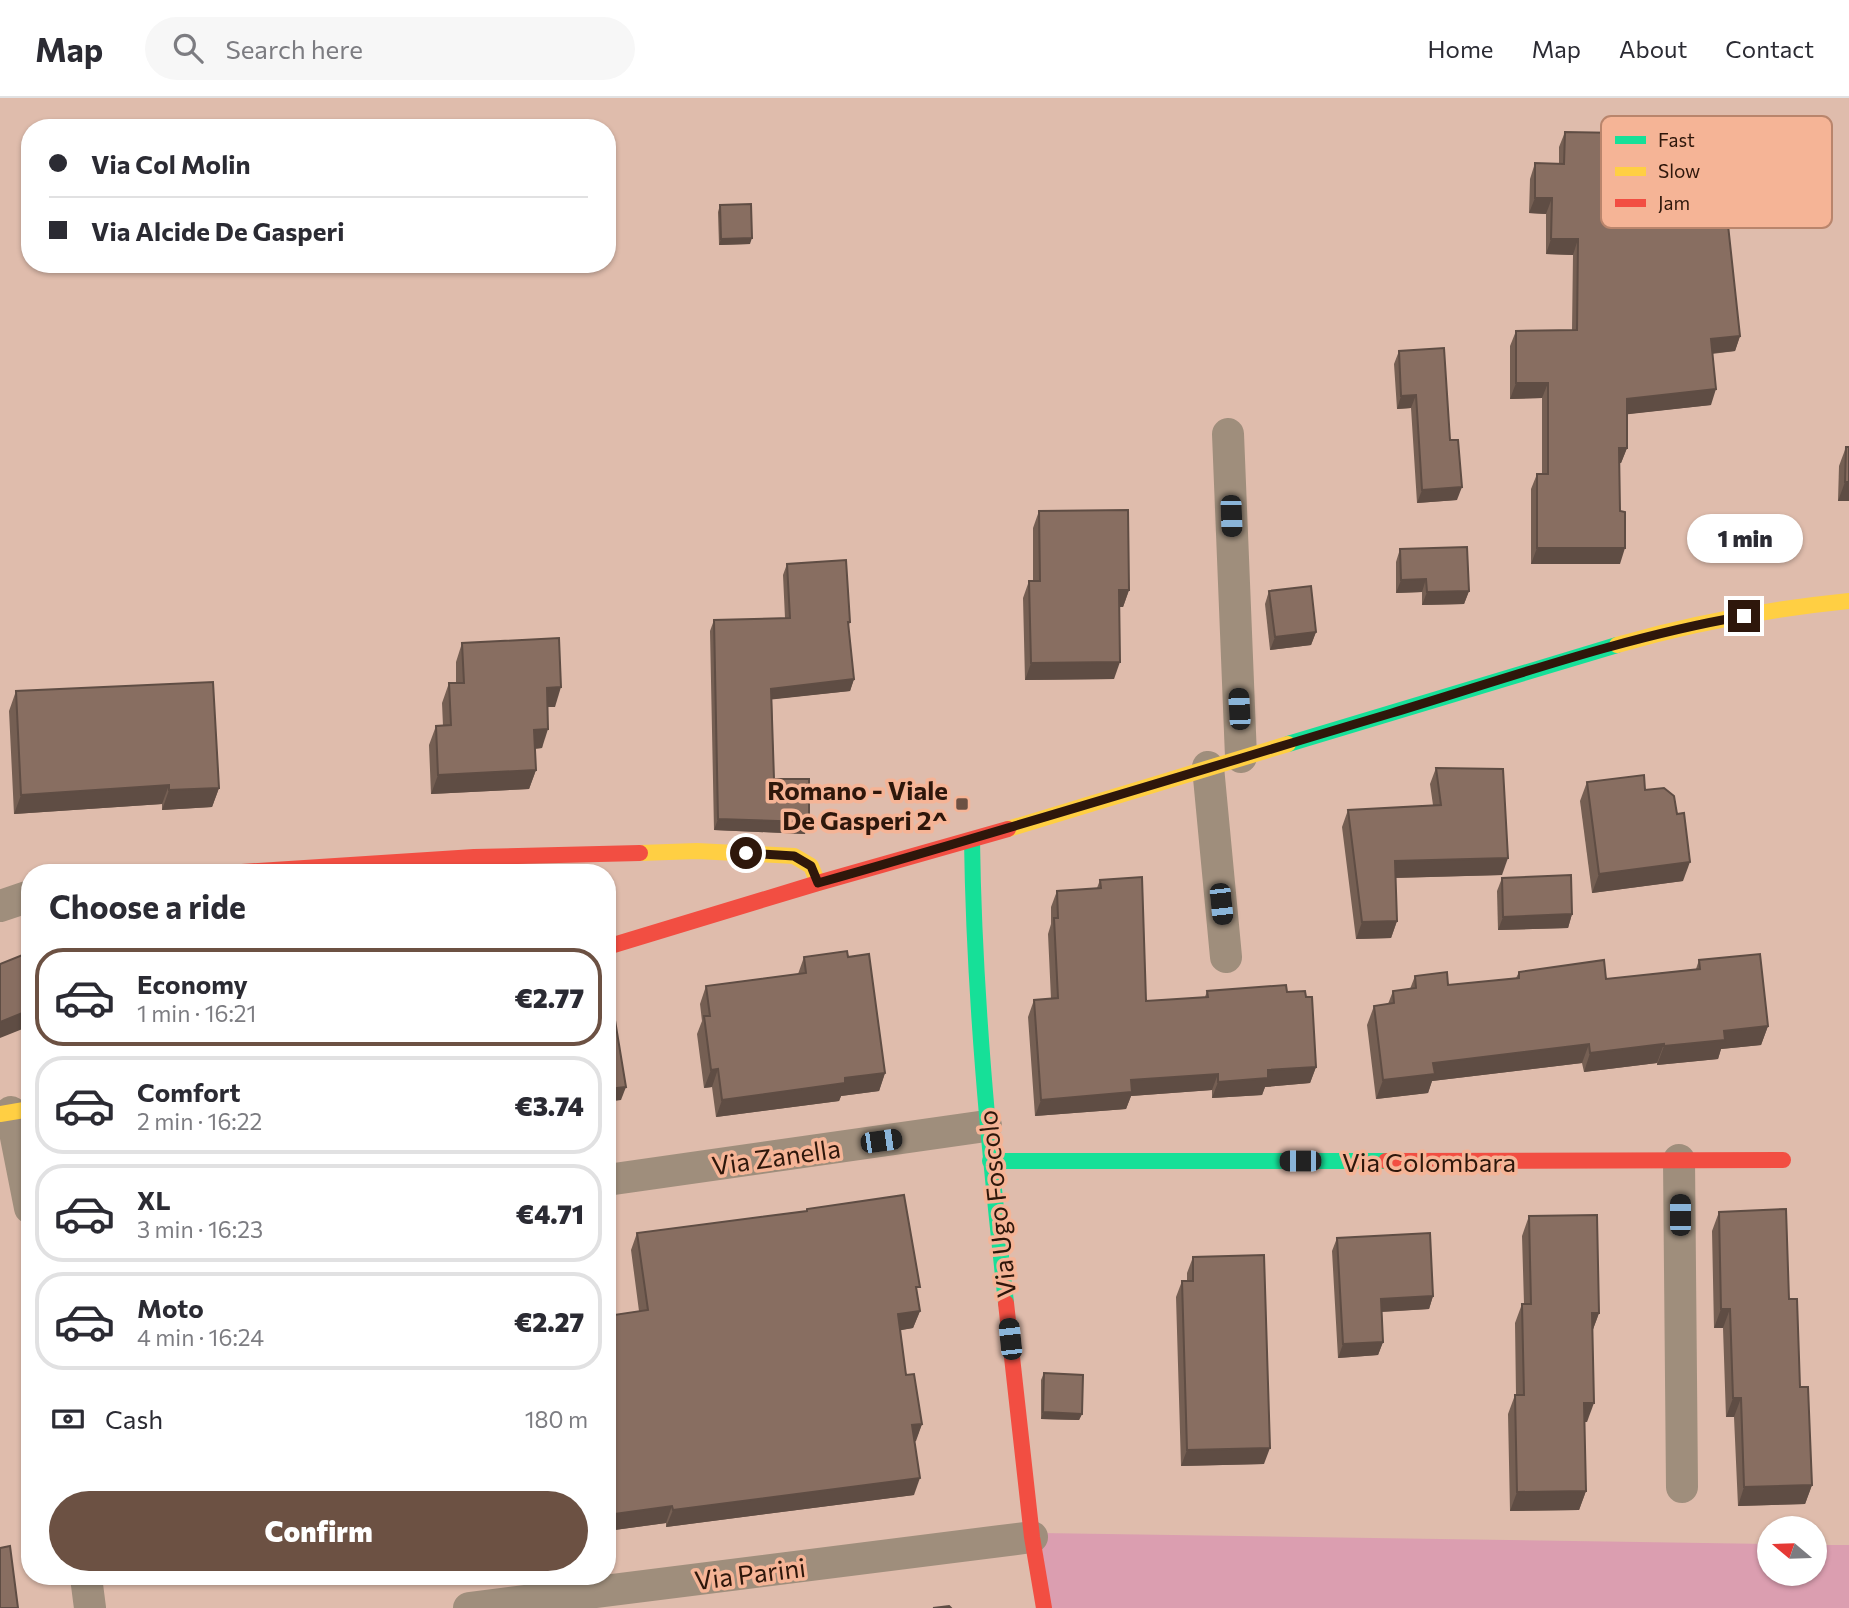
<!DOCTYPE html>
<html lang="en">
<head>
<meta charset="utf-8">
<style>
	body { margin:0; font-family:Commissioner,sans-serif; background:#f7f7f7; color:#2b2b33; height:100vh; display:flex; flex-direction:column; font-size:26px; white-space:nowrap }
	* { box-sizing:border-box; margin:0 }
	p { font-size:23px; color:#7c7c81 }
	.icon { flex:none; width:38px; height:38px; fill:none; stroke:currentColor; stroke-width:2; stroke-linecap:round; stroke-linejoin:round }
	.map { position:relative; flex:1; overflow:hidden }
	.panel { position:absolute; left:21px; top:766px; width:595px; height:721px; display:flex; flex-direction:column; background:#fff; border-radius:28px; box-shadow:0 2px 5px #0004 }
	.panel>* { flex:none }
	.hud { position:absolute; left:21px; top:21px; width:595px; height:154px; border-radius:28px; box-shadow:0 2px 5px #0004; display:grid; align-content:center; height:154px; padding:0 28px; background:#fff }
	.needle { width:46px; rotate:289deg }
	.controls { position:absolute; left:1757px; top:1418px; display:grid; gap:14px }
	.controls a { display:grid; place-items:center; width:70px; height:70px; border-radius:50%; background:#fff; box-shadow:0 2px 5px #0004; font-size:35px }
	.end { position:absolute; width:32px; height:32px; margin:-16px; border:9px solid #2e170b; background:#fff; box-shadow:0 0 0 4px #fff }
	.from { border-radius:50% }
	.bubble { position:absolute; height:49px; border-radius:24px; background:#fff; box-shadow:0 2px 5px #0004; font-size:23px; font-weight:800; line-height:49px; text-align:center }
	.car { position:absolute; width:21px; height:42px; margin:-21px -10px; border-radius:9px; box-shadow:0 0 5px 2px #0007; background:linear-gradient(#222 24%,#8ab4d8 0 40%,#222 0 76%,#8ab4d8 0 86%,#222 0) }
	.hud b { display:flex; align-items:center; gap:24px; height:66px; font-size:26px }
	.hud b+b { border-top:2px solid #e1e1e2 }
	.hud i { width:18px; height:18px; background:#2b2b33 }
	ul { padding:0; list-style:none }
	li { display:flex; align-items:center; gap:21px; height:98px; margin:0 14px 10px; padding:0 14px; border:4px solid #e1e1e2; border-radius:28px }
	li div { flex:1 }
	li b { display:block; font-size:26px }
	li em { font-style:normal; font-weight:800 }
	li.active { border-color:#6c5143 }
	li>.icon { width:63px; height:63px; stroke-width:1.5 }
	h2 { padding:0 28px; font-size:32px; line-height:84px }
	.pay { display:flex; align-items:center; gap:18px; height:77px; padding:0 28px; font-size:26px }
	.pay p { margin-inline-start:auto }
	.action { display:flex; gap:14px; margin-top:auto; padding:14px 28px }
	.action a { flex:1; height:80px; border-radius:42px; background:#6c5143; color:#fff; font-size:28px; font-weight:800; line-height:80px; text-align:center }
	header { display:flex; align-items:center; gap:42px; box-sizing:border-box; height:98px; padding:0 35px; background:#fff; border-bottom:2px solid #e1e1e2 }
	header strong { font-size:33px }
	nav { display:flex; gap:38px; margin-inline-start:auto; font-size:24px }
	.search { width:490px; height:63px; background:#f7f7f7; display:flex; align-items:center; gap:18px; box-sizing:border-box; padding:0 24px; border-radius:38px; color:#7c7c81; font-size:26px }
	.map>svg:first-child { display:block }
</style>
</head>
<body>
<header>
<strong>Map</strong>
<div class="search"><svg class="icon" aria-label="search" viewBox="0 0 24 24"><circle cx="10" cy="10" r="6"/><path d="M15 15l6 6"/></svg>Search here</div>
<nav><a>Home</a><a>Map</a><a>About</a><a>Contact</a></nav>
</header>
<div class="map">
<svg width="1849" height="1510" viewBox="0 0 1849 1510">
	<rect width="100%" height="100%" fill="#dfbcac"/>
	<!-- green -->
	<polygon fill="#db9eb0" points="1040,1435 1769,1446 1769,1475 1815,1475 1815,1447 1849,1447 1849,1510 1050,1510"/>
	<g fill="none" stroke-linecap="round" stroke-linejoin="round">
		<!-- street -->
		<g stroke="#9f8e7c" stroke-width="32">
			<polyline points="1228,336 1241,659"/>
			<polyline points="1208,669 1226,859"/>
			<polyline points="0,808 30,798"/>
			<polyline points="11,1014 30,1110"/>
			<polyline points="1679,1062 1682,1389"/>
			<polyline points="607,1082 986,1028"/>
			<polyline points="86,1479 90,1510"/>
			<polyline points="469,1510 1032,1439"/>
		</g>
		<!-- fast -->
		<g stroke="#16e098" stroke-width="16">
			<polyline points="1288,646 1617,547"/>
			<path d="M972,742c2,155 17,309 34,463"/>
			<polyline points="990,1063 1386,1063"/>
		</g>
		<!-- slow -->
		<g stroke="#ffcf43" stroke-width="16">
			<path d="M1617,547c76,-22 153,-36 232,-44"/>
			<polyline points="1008,731 1288,646"/>
			<polyline points="640,755 697,753 794,758 811,768 818,785"/>
			<polyline points="0,1016 30,1011"/>
		</g>
		<!-- jam -->
		<g stroke="#f24e42" stroke-width="16">
			<polyline points="227,775 474,759 640,755"/>
			<polyline points="607,849 818,785 1008,731"/>
			<polyline points="1386,1063 1783,1062"/>
			<polyline points="1006,1205 1032,1439 1044,1510"/>
		</g>
	</g>
	<!-- wall -->
	<g fill="#755f53">
		<polygon points="1565,34 1740,238 1735,253 1712,256 1711,307 1627,316 1627,350 1621,365 1620,365 1620,466 1531,466 1531,391 1537,376 1542,376 1542,300 1510,301 1510,248 1516,233 1572,232 1573,157 1546,156 1546,116 1529,115 1530,81 1535,65 1559,66 1559,49"/>
		<polygon points="720,107 750,146 719,147 718,114"/>
		<polygon points="1399,253 1450,342 1457,402 1417,405 1411,310 1397,311 1394,266"/>
		<polygon points="1846,349 1849,403 1838,403 1839,368"/>
		<polygon points="1039,413 1129,492 1123,509 1119,509 1114,581 1025,582 1023,500 1029,483 1033,483 1033,430"/>
		<polygon points="1400,451 1469,493 1464,506 1422,507 1422,494 1396,495 1396,464"/>
		<polygon points="787,466 850,524 848,529 854,581 850,593 772,601 774,681 805,736 714,732 710,533 714,522 785,520 783,477"/>
		<polygon points="1269,493 1316,534 1311,547 1270,552 1265,506"/>
		<polygon points="462,545 555,609 548,609 542,650 535,651 536,672 529,691 431,696 429,647 436,628 443,628 442,605 449,585 456,585 456,564"/>
		<polygon points="16,593 219,690 212,709 162,712 162,706 14,716 9,613"/>
		<polygon points="1436,670 1502,777 1395,780 1397,823 1391,840 1356,841 1342,729 1348,712 1433,707 1430,686"/>
		<polygon points="1587,684 1645,692 1683,783 1592,795 1580,703"/>
		<polygon points="1502,780 1572,816 1568,830 1498,832 1497,793"/>
		<polygon points="1100,782 1146,903 1205,899 1207,893 1287,894 1316,969 1310,985 1265,989 1262,997 1212,1000 1212,992 1131,998 1126,1011 1035,1018 1028,919 1034,902 1051,901 1048,836 1051,826 1051,809 1057,793 1097,790"/>
		<polygon points="804,859 848,859 885,975 879,993 841,998 839,1003 716,1019 712,989 704,990 697,936 702,923 700,906 706,888 798,876"/>
		<polygon points="1699,862 1768,928 1761,947 1721,951 1718,961 1657,967 1657,965 1584,974 1582,965 1432,983 1428,995 1376,1001 1367,927 1374,908 1388,906 1393,893 1410,891 1415,878 1448,887 1516,880 1519,874 1606,881 1696,871"/>
		<polygon points="807,1111 917,1196 920,1213 913,1230 900,1232 906,1277 922,1326 915,1344 914,1397 666,1429 666,1425 607,1433 607,1218 639,1213 631,1152 637,1135 806,1113"/>
		<polygon points="1719,1114 1789,1201 1812,1387 1805,1406 1738,1408 1734,1319 1726,1319 1723,1230 1714,1230 1712,1133"/>
		<polygon points="1529,1118 1599,1215 1592,1234 1587,1324 1584,1324 1586,1393 1579,1412 1510,1413 1508,1316 1515,1297 1516,1297 1515,1225 1522,1206 1524,1206 1522,1138"/>
		<polygon points="1337,1140 1433,1198 1429,1211 1382,1214 1383,1244 1378,1257 1338,1260 1332,1153"/>
		<polygon points="1193,1159 1264,1366 1181,1368 1176,1199 1182,1183 1187,1183 1187,1175"/>
		<polygon points="1044,1275 1082,1316 1079,1322 1041,1321 1041,1282"/>
	</g>
	<!-- shaded-wall -->
	<g fill="#5f4d44">
		<polygon points="1535,100 1552,100 1546,116 1529,115"/>
		<polygon points="752,140 750,146 719,147 721,141"/>
		<polygon points="1551,141 1578,141 1573,157 1546,156"/>
		<polygon points="1740,238 1735,253 1705,256 1711,241"/>
		<polygon points="1516,285 1548,285 1542,300 1510,301"/>
		<polygon points="1716,291 1711,307 1621,317 1627,301"/>
		<polygon points="1416,297 1411,310 1397,311 1401,298"/>
		<polygon points="1619,350 1627,350 1621,365 1614,366"/>
		<polygon points="1845,384 1849,384 1849,403 1838,403"/>
		<polygon points="1462,389 1457,402 1417,405 1422,392"/>
		<polygon points="1537,450 1625,450 1620,466 1531,466"/>
		<polygon points="1426,481 1422,494 1396,495 1401,482"/>
		<polygon points="1119,492 1129,492 1123,509 1113,509"/>
		<polygon points="1469,493 1464,506 1422,507 1427,494"/>
		<polygon points="1316,534 1311,547 1270,552 1275,539"/>
		<polygon points="1120,564 1114,581 1025,582 1031,565"/>
		<polygon points="854,581 850,593 767,602 771,591"/>
		<polygon points="561,589 555,609 540,609 547,590"/>
		<polygon points="548,631 542,650 527,651 534,632"/>
		<polygon points="536,672 529,691 431,696 438,677"/>
		<polygon points="169,687 162,706 14,716 21,697"/>
		<polygon points="219,690 212,709 162,712 169,692"/>
		<polygon points="718,721 809,724 805,736 714,732"/>
		<polygon points="1508,760 1502,777 1389,780 1395,763"/>
		<polygon points="1690,764 1683,783 1592,795 1599,776"/>
		<polygon points="1572,816 1568,830 1498,832 1503,819"/>
		<polygon points="1397,823 1391,840 1356,841 1362,824"/>
		<polygon points="30,912 30,928 0,940 0,924"/>
		<polygon points="1768,928 1761,947 1721,951 1718,961 1657,967 1664,948 1724,933"/>
		<polygon points="1589,946 1582,965 1432,983 1428,995 1376,1001 1383,982 1433,965"/>
		<polygon points="1664,946 1657,965 1584,974 1590,955"/>
		<polygon points="1316,969 1310,985 1265,989 1262,997 1212,1000 1218,984 1268,972"/>
		<polygon points="718,971 712,989 704,990 711,972"/>
		<polygon points="885,975 879,993 841,998 839,1003 716,1019 722,1002 845,980"/>
		<polygon points="1218,976 1212,992 1131,998 1126,1011 1035,1018 1041,1002 1131,982"/>
		<polygon points="626,989 621,1002 607,1004 607,991"/>
		<polygon points="1433,1198 1429,1211 1377,1214 1381,1201"/>
		<polygon points="1721,1211 1730,1211 1723,1230 1714,1230"/>
		<polygon points="920,1213 913,1230 891,1234 898,1216"/>
		<polygon points="1592,1215 1599,1215 1592,1234"/>
		<polygon points="1383,1244 1378,1257 1338,1260 1343,1246"/>
		<polygon points="1733,1300 1741,1300 1734,1319 1726,1319"/>
		<polygon points="1584,1305 1594,1305 1587,1324 1577,1324"/>
		<polygon points="1043,1314 1082,1316 1079,1322 1041,1321"/>
		<polygon points="922,1326 916,1343 906,1345 912,1327"/>
		<polygon points="1270,1350 1264,1366 1181,1368 1187,1352"/>
		<polygon points="920,1380 914,1397 666,1429 673,1412"/>
		<polygon points="1812,1387 1805,1406 1738,1408 1744,1389"/>
		<polygon points="1586,1393 1579,1412 1510,1413 1517,1394"/>
		<polygon points="672,1408 666,1425 607,1433 607,1417"/>
	</g>
	<!-- building -->
	<g fill="#886e61" stroke="#5f4d44" stroke-width="2">
		<polygon points="1717,25 1740,238 1711,241 1716,291 1627,301 1627,350 1619,350 1620,413 1625,414 1625,450 1537,450 1537,376 1548,376 1548,285 1516,285 1516,233 1577,232 1578,141 1551,141 1552,100 1535,100 1535,65 1564,66 1565,34 1622,35"/>
		<polygon points="751,106 752,140 721,141 720,107"/>
		<polygon points="1444,250 1450,342 1458,342 1462,389 1422,392 1416,297 1401,298 1399,253"/>
		<polygon points="1846,349 1849,349 1849,384 1845,384"/>
		<polygon points="1128,412 1129,492 1119,492 1120,564 1031,565 1029,483 1040,483 1039,413"/>
		<polygon points="1467,449 1469,493 1427,494 1426,481 1401,482 1400,451"/>
		<polygon points="846,462 850,524 848,524 854,581 771,591 774,681 809,681 809,724 718,721 714,522 790,520 787,466"/>
		<polygon points="1311,488 1316,534 1275,539 1269,493"/>
		<polygon points="559,540 561,589 547,590 548,631 534,632 536,672 438,677 436,628 451,627 449,585 464,585 462,545"/>
		<polygon points="213,584 219,690 169,692 169,687 21,697 16,593"/>
		<polygon points="1436,670 1503,671 1508,760 1395,763 1397,823 1362,824 1348,712 1441,707"/>
		<polygon points="1644,677 1645,692 1664,690 1674,698 1677,716 1684,715 1690,764 1599,776 1587,684"/>
		<polygon points="1571,777 1572,816 1503,819 1502,780"/>
		<polygon points="1142,779 1146,903 1208,899 1207,893 1286,887 1287,894 1305,893 1306,899 1312,899 1316,969 1268,972 1268,980 1218,984 1218,976 1131,982 1132,994 1041,1002 1034,902 1058,900 1054,820 1058,820 1057,793 1101,790 1100,782"/>
		<polygon points="847,853 848,859 869,856 885,975 845,980 845,985 722,1002 718,971 711,972 704,918 710,918 706,888 806,875 804,859"/>
		<polygon points="30,854 30,912 0,924 0,866"/>
		<polygon points="1760,856 1768,928 1724,933 1725,942 1664,948 1664,946 1590,955 1589,946 1433,965 1435,976 1383,982 1374,908 1394,905 1393,893 1416,890 1415,878 1447,874 1448,887 1519,880 1519,874 1604,862 1606,881 1700,871 1699,862"/>
		<polygon points="613,910 626,989 607,991 607,911"/>
		<polygon points="904,1097 920,1189 916,1189 920,1213 898,1216 906,1277 914,1276 922,1326 912,1327 920,1380 673,1412 672,1408 607,1417 607,1218 648,1212 637,1135 807,1113 807,1111"/>
		<polygon points="1786,1111 1789,1201 1797,1201 1800,1289 1808,1289 1812,1387 1744,1389 1741,1300 1733,1300 1730,1211 1721,1211 1719,1114"/>
		<polygon points="1597,1117 1599,1215 1592,1215 1594,1305 1584,1305 1586,1393 1517,1394 1515,1297 1524,1297 1522,1206 1531,1206 1529,1118"/>
		<polygon points="1430,1135 1433,1198 1381,1201 1383,1244 1343,1246 1337,1140"/>
		<polygon points="1264,1157 1270,1350 1187,1352 1182,1183 1193,1183 1193,1159"/>
		<polygon points="1044,1275 1083,1277 1082,1316 1043,1314"/>
		<polygon points="10,1448 18,1510 0,1510 0,1450"/>
		<polygon points="949,1508 951,1510 933,1510"/>
	</g>
	<g fill="none" stroke-linecap="round" stroke-linejoin="round">
		<!-- route -->
		<path stroke="#2e170b" stroke-width="9" d="M746,755l48,3 17,10 7,17c192,-54 382,-113 574,-170 116,-35 231,-76 352,-97"/>
	</g>
	<!-- markers -->
	<rect fill="#6c5143" stroke="#f5b496" stroke-width="2.5" x="955" y="699" width="14" height="14" rx="3.5"/>
	<g text-anchor="middle" dominant-baseline="central" stroke-width="7" stroke-linejoin="round" paint-order="stroke">
		<!-- poi labels -->
		<g font-size="26" font-weight="bold" fill="#2e170b" stroke="#f5b496" text-anchor="end">
			<text x="948" y="691">Romano - Viale<tspan x="948" dy="30">De Gasperi 2^</tspan></text>
		</g>
		<!-- street labels -->
		<g font-size="26" fill="#2e170b" stroke="#f5b496">
			<text transform="translate(776 1058) rotate(-8)">Via Zanella</text>
			<text x="1429" y="1063">Via Colombara</text>
			<text transform="translate(996 1106) rotate(-96)">Via Ugo Foscolo</text>
			<text transform="translate(750 1475) rotate(-7)">Via Parini</text>
		</g>
	</g>
	<!-- legend -->
	<rect x="1601" y="18" width="231" height="112" rx="10" fill="#f5b496" stroke="#b9856c" stroke-width="2"/>
	<rect x="1615" y="38" width="31" height="8" fill="#16e098"/>
	<rect x="1615" y="69" width="31" height="9" fill="#ffcf43"/>
	<rect x="1615" y="101" width="31" height="8" fill="#f24e42"/>
	<g font-size="19" fill="#2e170b">
		<text x="1658" y="49">Fast</text>
		<text x="1658" y="80">Slow</text>
		<text x="1658" y="112">Jam</text>
	</g>
</svg>
<div class="controls">
<a><svg class="needle" viewBox="-14 -14 28 28"><path d="M0-13l5 13h-10z" fill="#e53935"/><path d="M0 13l5-13h-10z" fill="#7c7c81"/></svg></a>
</div>
<i class="end from" style="left:746px;top:755px"></i>
<i class="end" style="left:1744px;top:518px"></i>
<div class="bubble" style="left:1687px;top:416px;width:116px">1 min</div>
<i class="car" style="left:1231px;top:418px;rotate:178deg"></i>
<i class="car" style="left:1239px;top:611px;rotate:357deg"></i>
<i class="car" style="left:1221px;top:806px;rotate:174deg"></i>
<i class="car" style="left:881px;top:1043px;rotate:82deg"></i>
<i class="car" style="left:1300px;top:1063px;rotate:270deg"></i>
<i class="car" style="left:1680px;top:1117px;rotate:0deg"></i>
<i class="car" style="left:1010px;top:1241px;rotate:354deg"></i>
<div class="hud">
<b><i class="from"></i>Via Col Molin</b>
<b><i></i>Via Alcide De Gasperi</b>
</div>
<section class="panel">
<h2>Choose a ride</h2>
<ul>
<li class="active"><svg class="icon" aria-label="car" viewBox="0 0 24 24"><path d="M5 17H2v-5l4-1 3-4h7l3 4 3 1v5h-3M9 17h6M6 11h13"/><circle cx="7" cy="17" r="2"/><circle cx="17" cy="17" r="2"/></svg><div><b>Economy</b><p>1 min · 16:21</p></div><em>€2.77</em></li>
<li><svg class="icon" aria-label="car" viewBox="0 0 24 24"><path d="M5 17H2v-5l4-1 3-4h7l3 4 3 1v5h-3M9 17h6M6 11h13"/><circle cx="7" cy="17" r="2"/><circle cx="17" cy="17" r="2"/></svg><div><b>Comfort</b><p>2 min · 16:22</p></div><em>€3.74</em></li>
<li><svg class="icon" aria-label="car" viewBox="0 0 24 24"><path d="M5 17H2v-5l4-1 3-4h7l3 4 3 1v5h-3M9 17h6M6 11h13"/><circle cx="7" cy="17" r="2"/><circle cx="17" cy="17" r="2"/></svg><div><b>XL</b><p>3 min · 16:23</p></div><em>€4.71</em></li>
<li><svg class="icon" aria-label="car" viewBox="0 0 24 24"><path d="M5 17H2v-5l4-1 3-4h7l3 4 3 1v5h-3M9 17h6M6 11h13"/><circle cx="7" cy="17" r="2"/><circle cx="17" cy="17" r="2"/></svg><div><b>Moto</b><p>4 min · 16:24</p></div><em>€2.27</em></li>
</ul>
<div class="pay"><svg class="icon" aria-label="cash" viewBox="0 0 24 24"><path d="M3 7h18v10H3z"/><circle cx="12" cy="12" r="2"/></svg>Cash<p>180 m</p></div>
<div class="action"><a>Confirm</a></div>
</section>
</div>
</body>
</html>
